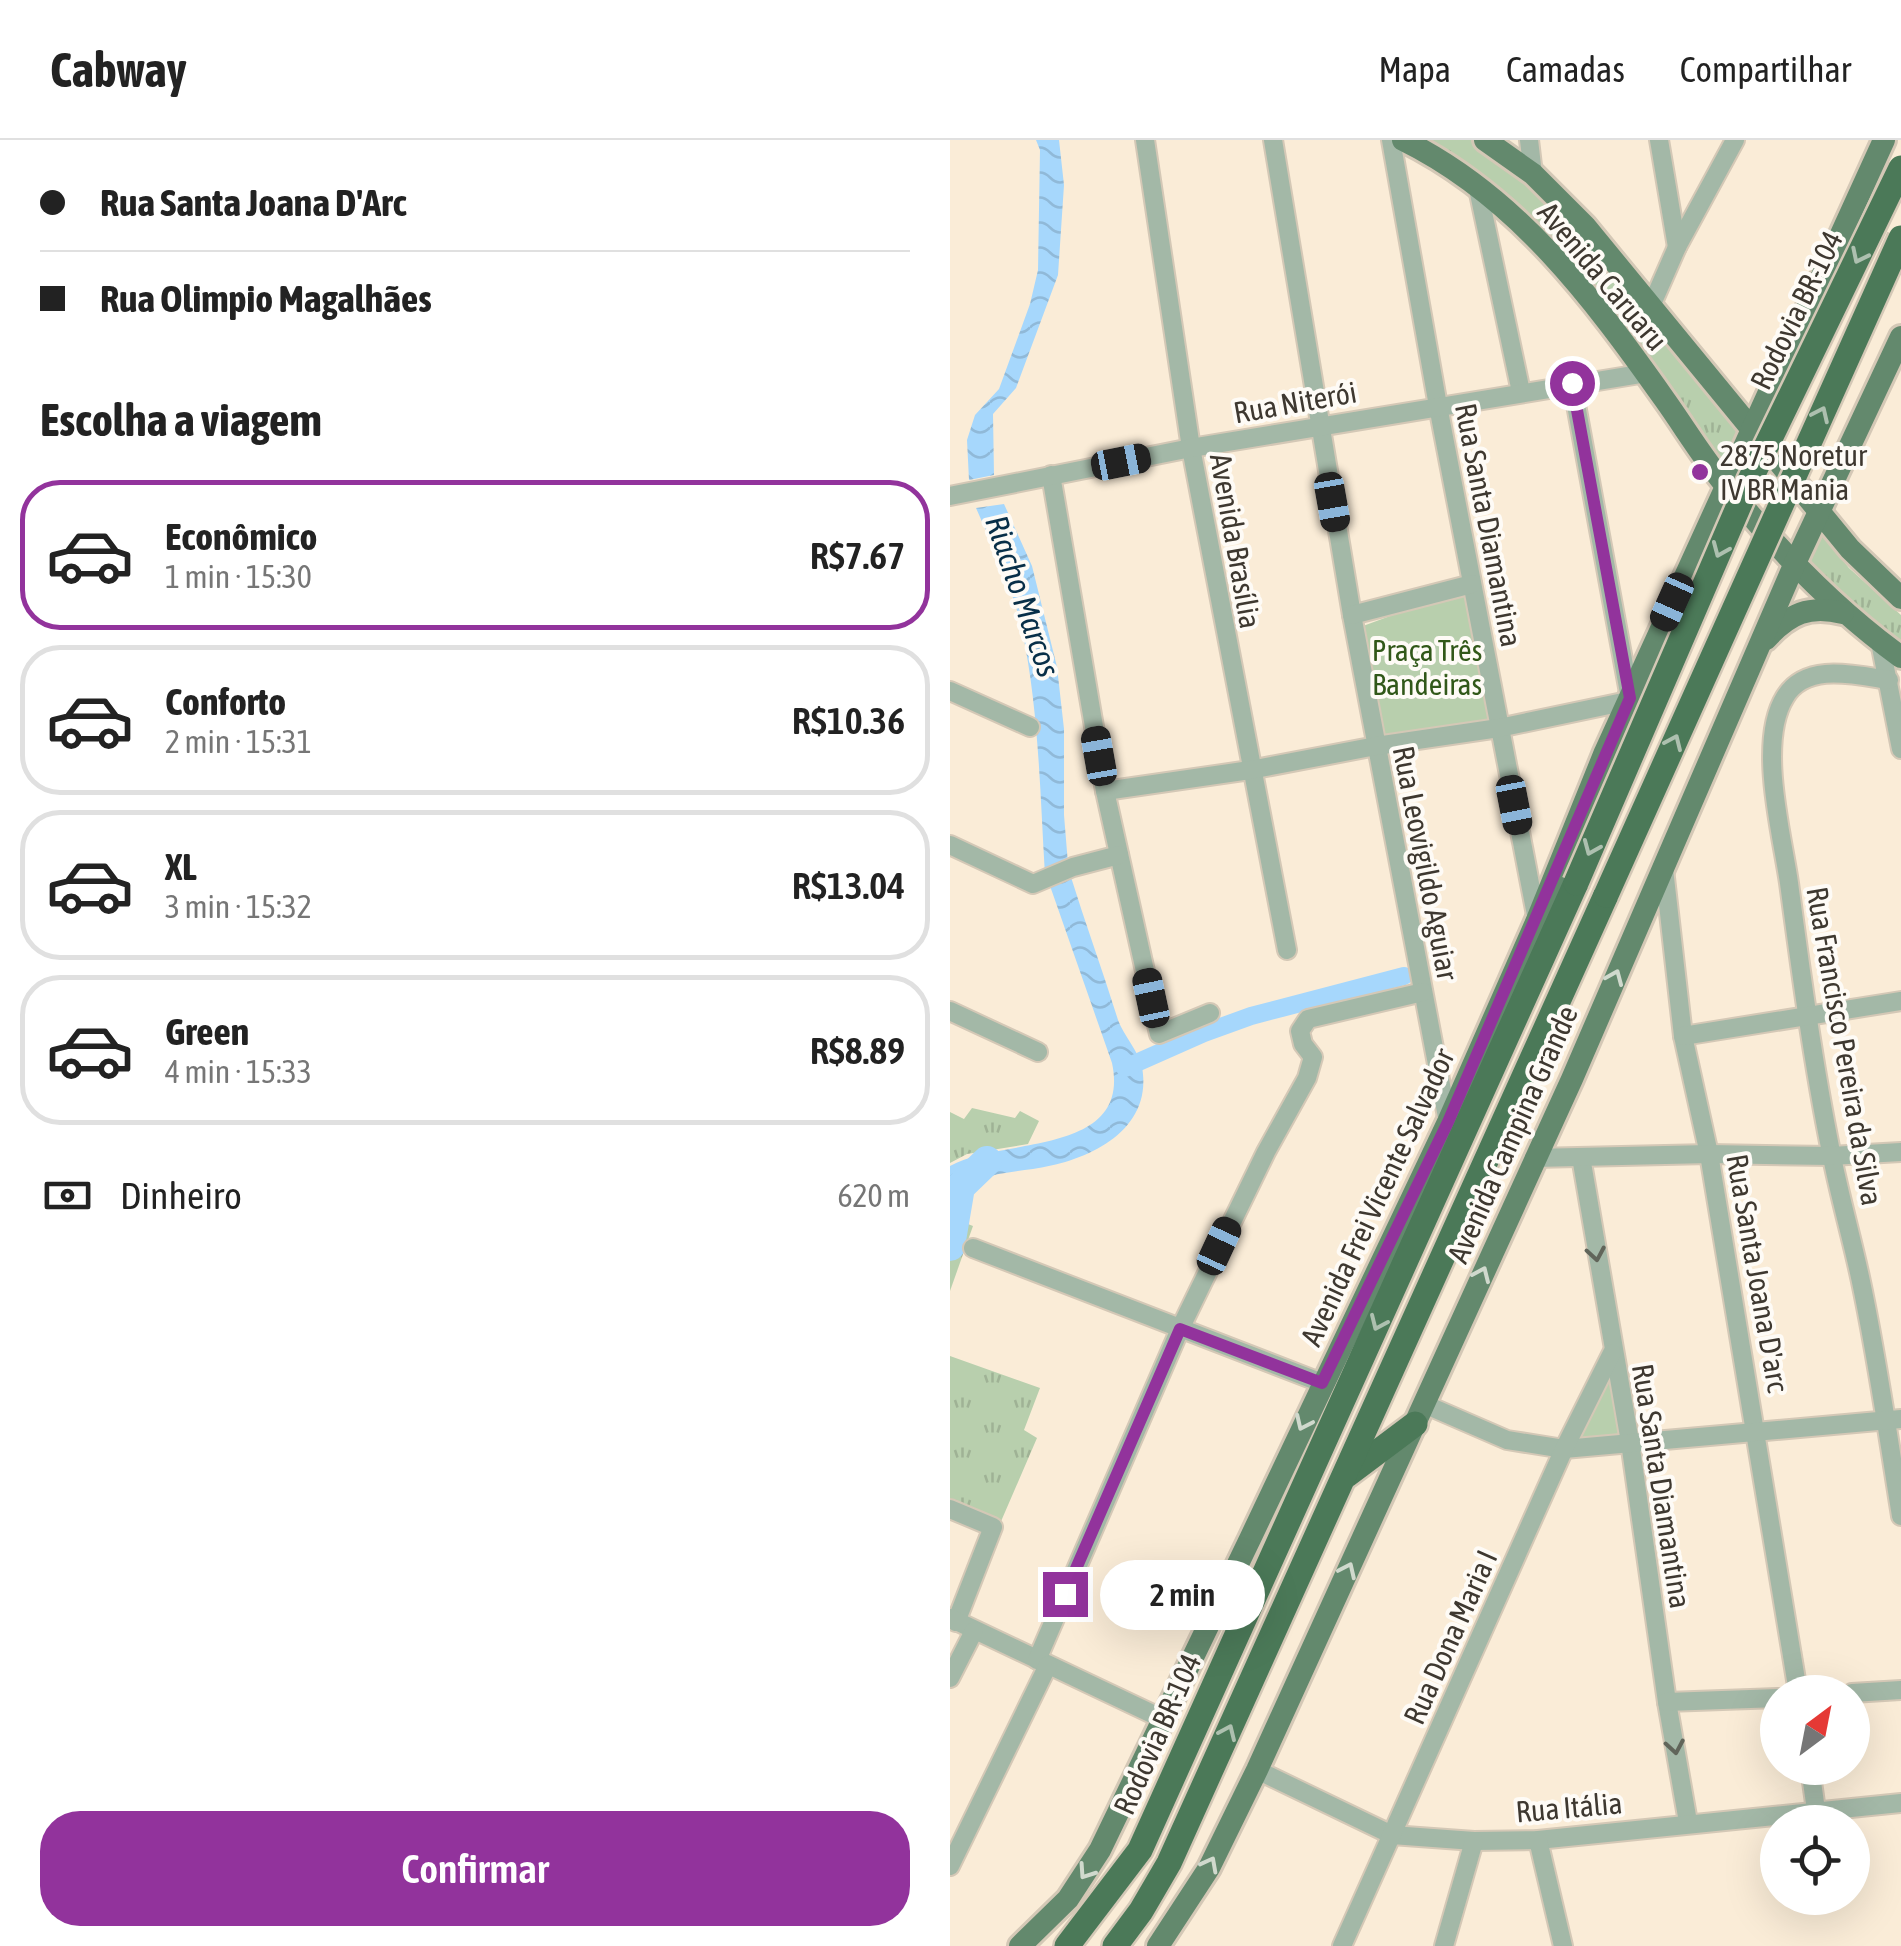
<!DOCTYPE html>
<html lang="pt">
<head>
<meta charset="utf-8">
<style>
	body { margin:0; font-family:"Asap Condensed",sans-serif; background:#f6f6f6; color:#222; height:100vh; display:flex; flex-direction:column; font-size:38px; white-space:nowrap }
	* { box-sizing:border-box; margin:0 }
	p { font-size:32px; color:#767676 }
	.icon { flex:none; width:55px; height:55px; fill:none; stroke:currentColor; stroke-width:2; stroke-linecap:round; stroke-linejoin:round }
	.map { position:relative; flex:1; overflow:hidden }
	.drawer { display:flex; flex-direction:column; background:#fff; width:950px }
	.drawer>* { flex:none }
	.top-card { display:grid; align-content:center; height:220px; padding:0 40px; background:#fff }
	.needle { width:65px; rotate:32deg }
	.fabs { position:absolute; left:810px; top:1535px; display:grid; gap:20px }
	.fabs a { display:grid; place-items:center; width:110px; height:110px; border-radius:50%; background:#fff; box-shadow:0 10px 40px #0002; font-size:50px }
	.end { position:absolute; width:45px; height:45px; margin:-22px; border:12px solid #92339c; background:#fff; box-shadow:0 0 0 5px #fff }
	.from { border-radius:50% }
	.bubble { position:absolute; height:70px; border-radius:35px; background:#fff; box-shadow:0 10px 40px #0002; font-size:32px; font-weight:600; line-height:70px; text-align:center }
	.car { position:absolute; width:30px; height:60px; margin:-30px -15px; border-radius:12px; box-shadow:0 0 8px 2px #0007; background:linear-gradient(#222 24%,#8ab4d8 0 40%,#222 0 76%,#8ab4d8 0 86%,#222 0) }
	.top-card b { display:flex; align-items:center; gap:35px; height:95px; font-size:38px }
	.top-card b+b { border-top:2px solid #e0e0e0 }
	.top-card i { width:25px; height:25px; background:#222 }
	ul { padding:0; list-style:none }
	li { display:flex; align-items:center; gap:30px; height:150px; margin:0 20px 15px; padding:0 20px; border:5px solid #e0e0e0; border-radius:40px }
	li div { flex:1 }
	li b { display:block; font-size:38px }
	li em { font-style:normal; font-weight:600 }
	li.selected { border-color:#92339c }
	li>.icon { width:90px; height:90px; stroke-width:1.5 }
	h2 { padding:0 40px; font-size:45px; line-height:120px }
	.pay { display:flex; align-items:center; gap:25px; height:110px; padding:0 40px; font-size:38px }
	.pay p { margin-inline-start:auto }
	.cta { display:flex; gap:20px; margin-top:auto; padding:20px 40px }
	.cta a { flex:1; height:115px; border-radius:40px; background:#92339c; color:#fff; font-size:40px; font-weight:600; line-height:115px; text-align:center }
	header { display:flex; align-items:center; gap:60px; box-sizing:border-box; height:140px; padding:0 50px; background:#fff; border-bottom:2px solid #e0e0e0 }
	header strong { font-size:48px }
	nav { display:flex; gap:55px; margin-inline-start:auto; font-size:35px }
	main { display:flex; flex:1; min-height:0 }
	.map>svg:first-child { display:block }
</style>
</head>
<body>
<header>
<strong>Cabway</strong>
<nav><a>Mapa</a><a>Camadas</a><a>Compartilhar</a></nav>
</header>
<main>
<section class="drawer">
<div class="top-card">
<b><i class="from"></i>Rua Santa Joana D'Arc</b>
<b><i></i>Rua Olimpio Magalhães</b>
</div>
<h2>Escolha a viagem</h2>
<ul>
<li class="selected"><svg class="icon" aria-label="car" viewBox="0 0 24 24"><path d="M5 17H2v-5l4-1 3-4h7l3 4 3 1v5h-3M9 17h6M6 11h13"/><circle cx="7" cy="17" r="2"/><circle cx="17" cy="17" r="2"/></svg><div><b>Econômico</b><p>1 min · 15:30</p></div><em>R$7.67</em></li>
<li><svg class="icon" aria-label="car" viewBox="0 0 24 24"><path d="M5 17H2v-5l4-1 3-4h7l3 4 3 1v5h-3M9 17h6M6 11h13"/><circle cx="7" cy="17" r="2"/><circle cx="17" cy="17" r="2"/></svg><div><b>Conforto</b><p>2 min · 15:31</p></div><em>R$10.36</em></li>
<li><svg class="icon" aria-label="car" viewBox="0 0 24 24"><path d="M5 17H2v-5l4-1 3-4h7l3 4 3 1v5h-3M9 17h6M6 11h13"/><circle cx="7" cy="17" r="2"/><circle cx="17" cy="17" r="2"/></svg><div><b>XL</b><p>3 min · 15:32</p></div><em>R$13.04</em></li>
<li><svg class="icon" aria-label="car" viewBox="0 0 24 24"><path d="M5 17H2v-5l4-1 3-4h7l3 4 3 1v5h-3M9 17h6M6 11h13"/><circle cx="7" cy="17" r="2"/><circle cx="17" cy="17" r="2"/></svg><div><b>Green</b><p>4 min · 15:33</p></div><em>R$8.89</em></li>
</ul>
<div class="pay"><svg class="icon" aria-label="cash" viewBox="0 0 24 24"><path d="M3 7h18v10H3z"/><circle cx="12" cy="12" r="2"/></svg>Dinheiro<p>620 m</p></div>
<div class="cta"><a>Confirmar</a></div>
</section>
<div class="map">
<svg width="951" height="1806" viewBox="0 0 951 1806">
	<defs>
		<pattern id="grass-tufts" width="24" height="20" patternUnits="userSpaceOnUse" patternTransform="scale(2.5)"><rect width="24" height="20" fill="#b8cfad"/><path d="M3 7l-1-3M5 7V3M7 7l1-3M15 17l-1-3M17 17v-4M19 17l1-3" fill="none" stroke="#9fb295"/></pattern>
		<pattern id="water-waves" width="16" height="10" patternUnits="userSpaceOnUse" patternTransform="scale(2.5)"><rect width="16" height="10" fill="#a6d7fc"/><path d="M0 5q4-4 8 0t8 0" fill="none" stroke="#90b9d8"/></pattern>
	</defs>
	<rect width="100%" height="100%" fill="#faecd7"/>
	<!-- grass -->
	<g fill="url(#grass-tufts)">
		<polygon points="461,0 530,0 586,43 796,290 775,334 643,155"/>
		<polygon points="866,387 899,428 951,475 951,511 850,424"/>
		<polygon points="22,968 65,978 70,971 89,981 78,1004 17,1014 0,1023 0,972 14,979"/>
		<polygon points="0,1077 23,1086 0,1151"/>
		<polygon points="0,1216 90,1248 74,1290 87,1298 49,1386 0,1364"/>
	</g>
	<!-- park -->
	<g fill="#b8cfad">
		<polygon points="516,448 550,580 428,598 413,486"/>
		<polygon points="664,1233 673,1297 624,1302"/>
	</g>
	<!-- water -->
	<g fill="url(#water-waves)">
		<polygon points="86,0 109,0 114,45 108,135 66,248 43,274 44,335 19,340 17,300 25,275 49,249 80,164 88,130 90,10"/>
		<path d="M54,364l28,62 25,101 7,62v86l4,49 -23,11c-5,-81 -6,-165 -23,-245 -9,-42 -29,-83 -46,-122z"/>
		<path d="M120,734c15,49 33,97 48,146 6,16 20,30 24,47 12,66 -58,95 -109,102 -29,4 -65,6 -83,33v-36c51,-29 182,-9 162,-103l-63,-180z"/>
	</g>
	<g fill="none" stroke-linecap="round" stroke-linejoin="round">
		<!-- canal -->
		<polyline stroke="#a6d7fc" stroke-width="18" points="175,928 254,893 301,876 454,836"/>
		<!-- river -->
		<polyline stroke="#a6d7fc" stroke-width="30" points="0,1106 10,1047 37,1021"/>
		<defs>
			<g id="minor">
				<polyline points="195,0 241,308 337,810"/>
				<polyline points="323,0 402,475 498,982"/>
				<polyline points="441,0 488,266 587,780"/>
				<polyline points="579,0 583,34"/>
				<polyline points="709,0 727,107"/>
				<polyline points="527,44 571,252"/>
				<polyline points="702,164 727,107 785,0"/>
				<polyline points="622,243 680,558"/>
				<polyline points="101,335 155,651 209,894 260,873"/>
				<polyline points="0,356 241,308 696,233"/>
				<polyline points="402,475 522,444"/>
				<polyline points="930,502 951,609"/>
				<path d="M939,540c-34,-5 -83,-18 -104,17 -28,45 -3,137 4,186 12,90 24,180 42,269 8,42 20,83 29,125 17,79 28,159 41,239"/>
				<polyline points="0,551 80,587"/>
				<polyline points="155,651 300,630 426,606 549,588 678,561"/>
				<polyline points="0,705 83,744 123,727 169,715"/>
				<polyline points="714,729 733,896 759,1014 848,1552"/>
				<polyline points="0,871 88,912"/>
				<polyline points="733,896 951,861"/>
				<polyline points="631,1017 680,1302 717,1562 738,1682"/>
				<polyline points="584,1018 759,1014 881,1016 951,1012"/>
				<polyline points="23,1108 372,1243"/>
				<polyline points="474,1264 557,1300 614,1309 951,1279"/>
				<polyline points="0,1369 43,1387 6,1482"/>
				<polyline points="0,1478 213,1579"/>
				<polyline points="87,1520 230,1189 316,1012 357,938 363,917 353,904 350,891 358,879 473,852"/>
				<polyline points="0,1538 24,1491"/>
				<polyline points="902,1553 951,1550"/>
				<polyline points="717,1562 828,1558"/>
				<polyline points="860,1628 866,1670"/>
				<polyline points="307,1630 442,1695 524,1701 588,1700 951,1663"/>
				<polyline points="588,1700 613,1806"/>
				<polyline points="0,1726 98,1525"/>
				<polyline points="392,1806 614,1309 662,1213"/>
				<polyline points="494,1806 524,1701"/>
			</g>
			<g id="major">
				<path d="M453,0c114,56 190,158 262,260 20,28 39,60 62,87 51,63 108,122 174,170"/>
				<polyline points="535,0 583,34 635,86 900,409 951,458"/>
				<path d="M816,499c24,-26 43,-34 77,-26"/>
				<polyline points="70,1806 118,1759 150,1710 300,1399 498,982 587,780 655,612 934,0"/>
				<polyline points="208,1806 259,1728 307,1630 622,939 845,423 951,197"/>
			</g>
			<g id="highway">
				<polyline points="397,1335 465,1284"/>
				<polyline points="117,1806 190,1710 626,743"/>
				<polyline points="165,1806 191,1771 219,1723 656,755"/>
			</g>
		</defs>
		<!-- minor casing -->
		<use href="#minor" stroke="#d4c8b6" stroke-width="22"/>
		<!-- major casing -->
		<use href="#major" stroke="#d4c8b6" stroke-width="28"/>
		<!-- highway casing -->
		<use href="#highway" stroke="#d4c8b6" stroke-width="30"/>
		<!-- minor -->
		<use href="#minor" stroke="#a3b8a7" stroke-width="18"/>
		<!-- major -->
		<use href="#major" stroke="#63896d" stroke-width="22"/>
		<!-- highway -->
		<use href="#highway" stroke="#4b7958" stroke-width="25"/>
		<defs>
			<g id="highway-bridge">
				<polyline points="626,743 800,340 951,28"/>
				<polyline points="656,755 951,98"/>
			</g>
		</defs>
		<!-- highway-bridge casing -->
		<use href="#highway-bridge" stroke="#d4c8b6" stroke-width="30" stroke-linecap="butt"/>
		<!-- highway-bridge -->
		<use href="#highway-bridge" stroke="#4b7958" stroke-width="25"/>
	</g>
	<!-- one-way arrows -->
	<defs><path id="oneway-chevron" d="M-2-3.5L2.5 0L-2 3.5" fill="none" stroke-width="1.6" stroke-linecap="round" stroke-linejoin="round" transform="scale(2.5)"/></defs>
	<g stroke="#adc0af">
		<use href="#oneway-chevron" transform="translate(909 116) rotate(116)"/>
		<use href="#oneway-chevron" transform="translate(871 274) rotate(-65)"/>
		<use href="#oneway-chevron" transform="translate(770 410) rotate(113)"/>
		<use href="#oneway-chevron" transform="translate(724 602) rotate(-66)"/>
		<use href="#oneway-chevron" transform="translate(641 708) rotate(113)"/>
		<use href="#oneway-chevron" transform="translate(428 1183) rotate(114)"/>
		<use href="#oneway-chevron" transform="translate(278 1592) rotate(-66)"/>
	</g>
	<g stroke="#d0d9cd">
		<use href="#oneway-chevron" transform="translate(665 837) rotate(-67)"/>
		<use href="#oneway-chevron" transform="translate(532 1134) rotate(-66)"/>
		<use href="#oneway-chevron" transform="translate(353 1283) rotate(115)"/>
		<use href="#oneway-chevron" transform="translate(398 1430) rotate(-65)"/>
		<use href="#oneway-chevron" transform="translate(260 1724) rotate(-62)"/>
		<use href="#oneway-chevron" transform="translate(136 1732) rotate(124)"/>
	</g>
	<g stroke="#61655a">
		<use href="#oneway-chevron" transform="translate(646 1114) rotate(80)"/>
		<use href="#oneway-chevron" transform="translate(725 1607) rotate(80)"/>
	</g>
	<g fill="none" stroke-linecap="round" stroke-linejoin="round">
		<!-- route -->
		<polyline stroke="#92339c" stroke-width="12" points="115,1454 230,1189 372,1243 498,982 680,558 622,243"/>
	</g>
	<!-- markers -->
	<circle fill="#92339c" stroke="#fefbf6" stroke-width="4" cx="750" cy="332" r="10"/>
	<g text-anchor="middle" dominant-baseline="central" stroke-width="8" stroke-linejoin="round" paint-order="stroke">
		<!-- street labels -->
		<g font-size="30" fill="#3e3830" stroke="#fefbf6">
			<text transform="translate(653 136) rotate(50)">Avenida Caruaru</text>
			<text transform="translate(846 170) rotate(-64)">Rodovia BR-104</text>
			<text transform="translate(345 262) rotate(-10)">Rua Niterói</text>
			<text transform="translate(539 385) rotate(79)">Rua Santa Diamantina</text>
			<text transform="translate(286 401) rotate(80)">Avenida Brasília</text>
			<text transform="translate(476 723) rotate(79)">Rua Leovigildo Aguiar</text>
			<text transform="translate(895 906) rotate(80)">Rua Francisco Pereira da Silva</text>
			<text transform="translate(562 994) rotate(-66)">Avenida Campina Grande</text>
			<text transform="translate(427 1057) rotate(-65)">Avenida Frei Vicente Salvador</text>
			<text transform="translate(808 1133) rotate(80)">Rua Santa Joana D'arc</text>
			<text transform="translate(712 1346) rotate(81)">Rua Santa Diamantina</text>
			<text transform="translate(500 1497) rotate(-66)">Rua Dona Maria I</text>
			<text transform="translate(207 1594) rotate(-66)">Rodovia BR-104</text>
			<text transform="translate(619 1667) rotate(-5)">Rua Itália</text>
		</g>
		<!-- poi labels -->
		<g font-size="30" fill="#3e3830" stroke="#fefbf6" text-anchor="start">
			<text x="770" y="315">2875 Noretur<tspan x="770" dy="34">IV BR Mania</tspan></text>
		</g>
		<!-- park labels -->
		<g font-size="30" fill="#315819" stroke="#fefbf6">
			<text x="477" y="510">Praça Três<tspan x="477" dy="34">Bandeiras</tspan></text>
		</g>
		<!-- water labels -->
		<g font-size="32" font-style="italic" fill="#082f48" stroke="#fefbf6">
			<text transform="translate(73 456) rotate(71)">Riacho Marcos</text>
		</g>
	</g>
</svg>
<div class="fabs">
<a><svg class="needle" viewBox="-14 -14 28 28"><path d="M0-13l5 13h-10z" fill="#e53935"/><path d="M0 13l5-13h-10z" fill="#767676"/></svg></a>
<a><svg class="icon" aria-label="locate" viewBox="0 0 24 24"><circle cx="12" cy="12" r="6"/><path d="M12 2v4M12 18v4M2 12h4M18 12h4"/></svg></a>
</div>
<i class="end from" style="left:622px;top:243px"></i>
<i class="end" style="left:115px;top:1454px"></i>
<div class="bubble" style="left:150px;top:1420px;width:165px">2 min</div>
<i class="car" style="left:171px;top:322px;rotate:79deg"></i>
<i class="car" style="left:382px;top:362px;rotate:170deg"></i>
<i class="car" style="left:722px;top:462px;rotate:204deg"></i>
<i class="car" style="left:149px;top:616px;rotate:350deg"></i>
<i class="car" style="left:564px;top:665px;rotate:169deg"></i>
<i class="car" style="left:201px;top:858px;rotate:348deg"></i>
<i class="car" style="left:269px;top:1106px;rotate:25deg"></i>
</div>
</main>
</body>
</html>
